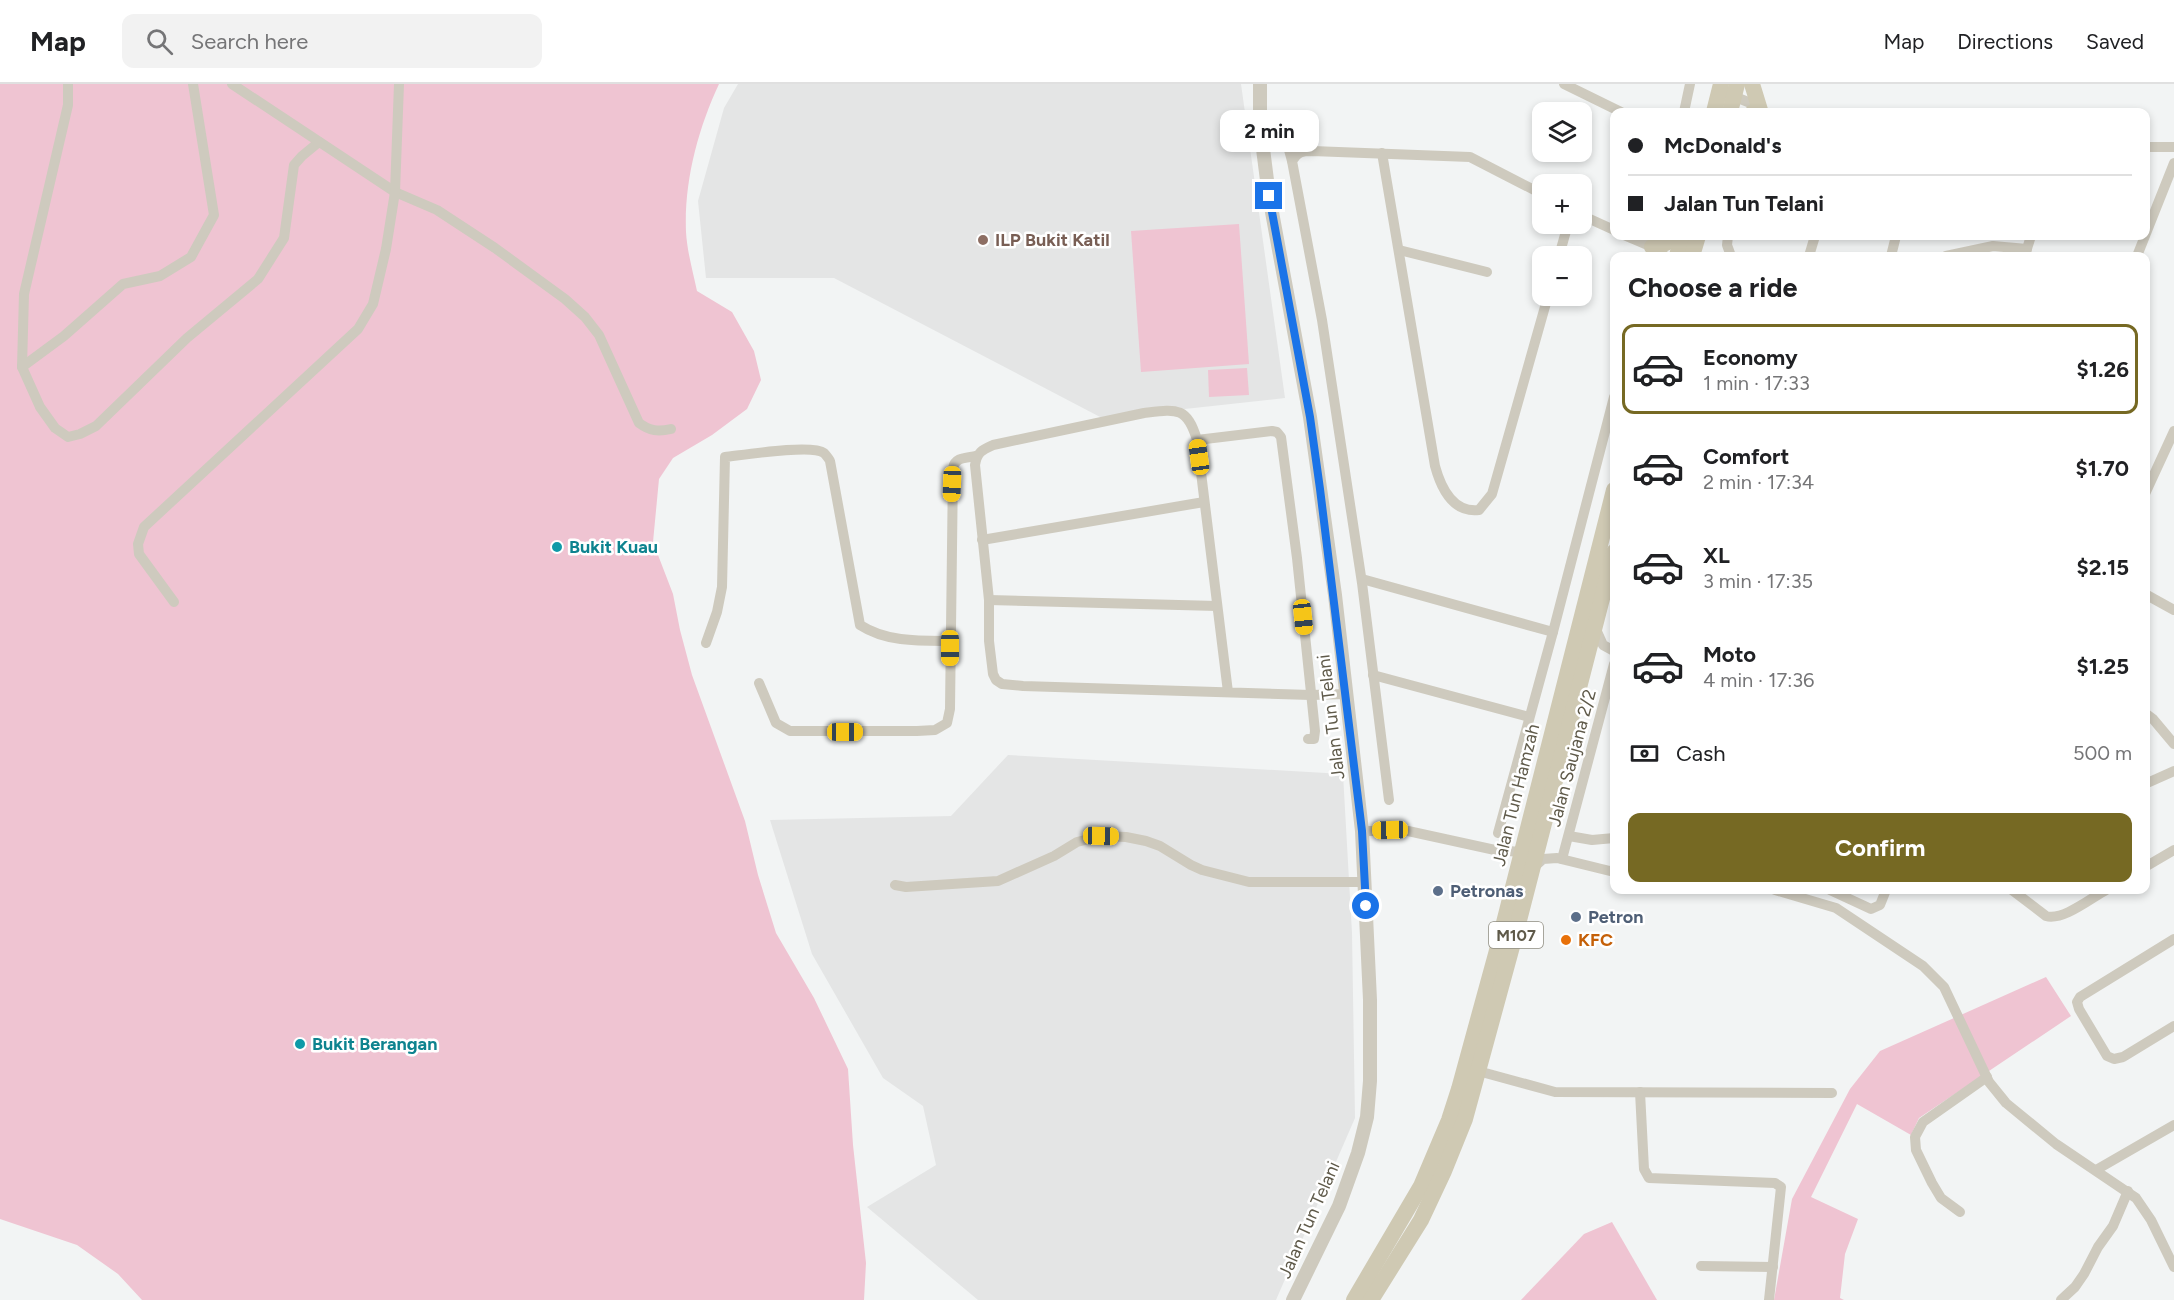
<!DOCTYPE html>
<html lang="en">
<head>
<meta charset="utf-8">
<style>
	body { margin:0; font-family:Figtree,sans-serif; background:#f2f2f2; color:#202124; height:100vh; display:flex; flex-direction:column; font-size:22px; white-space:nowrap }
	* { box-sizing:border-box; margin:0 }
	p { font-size:20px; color:#757577 }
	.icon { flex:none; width:33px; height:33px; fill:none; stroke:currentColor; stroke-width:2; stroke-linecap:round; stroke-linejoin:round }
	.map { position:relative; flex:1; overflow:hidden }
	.details { position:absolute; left:1610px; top:168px; width:540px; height:642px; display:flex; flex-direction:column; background:#fff; border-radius:12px; box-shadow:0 3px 9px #0003 }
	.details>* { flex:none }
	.hud { position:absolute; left:1610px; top:24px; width:540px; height:132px; border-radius:12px; box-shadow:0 3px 9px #0003; display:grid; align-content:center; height:132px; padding:0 18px; background:#fff }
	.tools { position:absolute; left:1532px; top:18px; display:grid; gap:12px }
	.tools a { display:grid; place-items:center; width:60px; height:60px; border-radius:12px; background:#fff; box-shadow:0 3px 9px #0003; font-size:30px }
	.end { position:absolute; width:27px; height:27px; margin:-14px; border:8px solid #1a73e8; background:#fff; box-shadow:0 0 0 3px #fff }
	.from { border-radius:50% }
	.bubble { position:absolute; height:42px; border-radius:12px; background:#fff; box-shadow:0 3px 9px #0003; font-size:20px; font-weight:700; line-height:42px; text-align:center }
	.car { position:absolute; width:18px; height:36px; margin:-18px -9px; border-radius:8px; box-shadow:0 0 4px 2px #0007; background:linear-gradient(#f5c518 24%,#345 0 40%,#f5c518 0 76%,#345 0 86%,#f5c518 0) }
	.hud b { display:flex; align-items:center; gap:21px; height:57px; font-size:22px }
	.hud b+b { border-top:2px solid #e0e0e0 }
	.hud i { width:15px; height:15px; background:#202124 }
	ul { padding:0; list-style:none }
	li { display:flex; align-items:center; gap:18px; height:90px; margin:0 12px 9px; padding:0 6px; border:3px solid transparent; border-radius:12px }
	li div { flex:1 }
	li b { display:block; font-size:22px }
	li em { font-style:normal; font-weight:700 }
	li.on { border-color:#766923 }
	li>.icon { width:54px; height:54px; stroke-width:1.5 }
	h2 { padding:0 18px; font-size:27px; line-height:72px }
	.pay { display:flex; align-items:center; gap:15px; height:66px; padding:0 18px; font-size:22px }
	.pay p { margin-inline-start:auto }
	.button { display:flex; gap:12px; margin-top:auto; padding:12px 18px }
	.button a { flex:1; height:69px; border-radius:12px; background:#766923; color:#fff; font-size:24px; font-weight:700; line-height:69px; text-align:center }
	header { display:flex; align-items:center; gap:36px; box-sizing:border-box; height:84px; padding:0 30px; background:#fff; border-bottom:2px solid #e0e0e0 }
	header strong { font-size:28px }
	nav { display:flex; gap:33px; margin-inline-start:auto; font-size:21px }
	.search { width:420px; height:54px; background:#f2f2f2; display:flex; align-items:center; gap:15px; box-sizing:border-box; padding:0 21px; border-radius:12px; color:#757577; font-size:22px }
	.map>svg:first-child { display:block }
</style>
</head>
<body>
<header>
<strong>Map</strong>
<div class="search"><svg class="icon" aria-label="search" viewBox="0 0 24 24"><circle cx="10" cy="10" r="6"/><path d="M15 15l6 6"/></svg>Search here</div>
<nav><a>Map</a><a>Directions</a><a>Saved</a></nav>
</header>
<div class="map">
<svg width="2174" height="1216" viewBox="0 0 2174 1216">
	<rect width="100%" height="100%" fill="#f2f4f4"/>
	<!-- education -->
	<g fill="#e4e5e5">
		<polygon points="738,0 1241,0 1285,314 1102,334 834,194 706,194 698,117 724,24"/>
		<polygon points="1008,671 1343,690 1352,849 1355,1034 1276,1216 978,1216 867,1123 936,1081 923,1022 883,994 812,870 770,736 951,732"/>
	</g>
	<!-- green -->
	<g fill="#efc4d2">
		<path d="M0,0h719c-21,45 -35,97 -33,148 1,19 7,40 11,59l35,21 22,39 7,29 -14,29 -35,26 -39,23 -14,21 -6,63 20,52 7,36 12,45 53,146 13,54 18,58 38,65 34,71 5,76 13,118 -2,37h-722l-24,-26 -41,-29 -77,-26z"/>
		<polygon points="1239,140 1249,280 1141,288 1131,147"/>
		<polygon points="1247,284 1249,311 1209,313 1208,286"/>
		<polygon points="2046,893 2071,932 1919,1034 1911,1051 1857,1020 1811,1113 1858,1135 1845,1170 1840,1214 1844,1216 1774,1216 1792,1115 1850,1005 1880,967"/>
		<polygon points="1612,1138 1657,1216 1521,1216 1584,1150"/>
	</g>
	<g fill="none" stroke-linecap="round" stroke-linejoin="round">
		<!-- minor -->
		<g stroke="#cecabe" stroke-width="10">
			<polyline points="68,0 68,21 24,210 22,283 40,323 55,344 68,353 80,350 96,342 187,254 258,195 284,154 294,81 302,72 319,58"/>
			<path d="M232,0l163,108 42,18 58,38 70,51 20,18 14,18 40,88c11,8 19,9 32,6"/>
			<polyline points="1564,0 1621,28"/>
			<polyline points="1728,10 1748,18 1760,25"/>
			<polyline points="1684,28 1690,0"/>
			<polyline points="1280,33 1292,77"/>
			<polyline points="2145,63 2174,63"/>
			<path d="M1382,69l53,313c6,22 18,47 44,44l13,-16 56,-198"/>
			<polyline points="1581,131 1614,146"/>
			<polyline points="1626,152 1652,163"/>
			<polyline points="1728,152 1727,161 1731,172"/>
			<polyline points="1399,166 1487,188"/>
			<polyline points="2025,171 2031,152"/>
			<polyline points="1559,172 1568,140"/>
			<polyline points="1809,172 1815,152"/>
			<polyline points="1891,172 1896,152"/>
			<polyline points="1946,172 1993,162 2027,165"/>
			<polyline points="2137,172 2174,79"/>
			<polyline points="22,283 64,252 123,200 160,192 191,173 214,131 193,0"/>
			<polyline points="1197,356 1272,347 1277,348 1281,353 1297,474 1315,647 1314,655 1308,655"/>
			<polyline points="2145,410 2174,347"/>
			<polyline points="982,456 1204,418"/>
			<polyline points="1362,495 1553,548"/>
			<polyline points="2145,510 2174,526"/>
			<polyline points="989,516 1217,522"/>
			<polyline points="174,518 139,470 138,460 144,443 358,245 373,220 386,165 395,108 399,0"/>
			<polyline points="1595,543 1603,561 1614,567"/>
			<path d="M706,559l11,-31 5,-25 3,-130c18,-2 87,-13 99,-4 1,1 6,7 6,8l30,164c26,17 59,16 90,16"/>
			<polyline points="1373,591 1529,633"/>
			<path d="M759,599l17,40 14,8h127l18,-1 12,-7 3,-14 3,-241c2,-11 13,-10 23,-12"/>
			<path d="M1228,608l-31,-252c-10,-34 -21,-31 -53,-27l-151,32c-11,5 -16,7 -18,20l14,135v41l4,33 3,6 6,4 21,2 288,9 35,-1"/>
			<polyline points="2145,629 2153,635 2174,660"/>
			<polyline points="2145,700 2174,687"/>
			<path d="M1389,716l-27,-217 -40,-263 -30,-159c5,-9 10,-10 20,-10l158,6 72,37"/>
			<polyline points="1362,747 1408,747 1495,766 1521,768"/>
			<polyline points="1498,749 1553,548 1614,313"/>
			<polyline points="1569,752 1592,756 1614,754"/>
			<polyline points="1562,775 1614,580"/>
			<polyline points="2145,783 2174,766"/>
			<polyline points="1533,784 1543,775 1557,774 1614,788"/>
			<polyline points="895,801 906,803 998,797 1054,772 1077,758 1101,752 1126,753 1146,757 1160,762 1191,781 1202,786 1249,798 1365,798"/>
			<polyline points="1775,806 1836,824 1923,882 1944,903 1989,998 2006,1019 2056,1060 2136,1114 2151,1136 2174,1183"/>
			<polyline points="1830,806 1871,825 1880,821 1886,806"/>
			<path d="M2012,806l34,26c17,5 45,-18 60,-26"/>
			<polyline points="2174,855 2080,913 2077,918 2079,925 2107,972 2114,975 2123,973 2174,942"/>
			<polyline points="1478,987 1555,1008 1832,1009"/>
			<polyline points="1640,1008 1644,1085 1649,1094 1775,1099 1781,1103 1769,1216"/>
			<polyline points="2096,1086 2174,1041"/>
			<polyline points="1960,1128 1941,1114 1932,1099 1916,1066 1915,1053 1923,1038 1987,993"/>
			<polyline points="1701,1182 1773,1183"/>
			<polyline points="2061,1216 2075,1203 2084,1190 2098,1163 2113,1142 2128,1107"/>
		</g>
		<!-- tertiary -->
		<polyline stroke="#cecabe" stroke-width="14" points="1260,0 1260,41 1269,112 1310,333 1335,511 1362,747 1370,916 1370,997 1367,1033 1358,1069 1339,1122 1293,1216"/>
		<!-- primary -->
		<g stroke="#cfc9b3" stroke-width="16">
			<polyline points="1752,0 1760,26 1753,28"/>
			<polyline points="1714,28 1721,0"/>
			<polyline points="1730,28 1737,0"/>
			<polyline points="1661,172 1652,163 1666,159 1675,152"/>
			<polyline points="1677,172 1682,152"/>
			<polyline points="1692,172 1698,152"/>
			<polyline points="1354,1216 1421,1102 1449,1036 1459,1005 1496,870 1614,406"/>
			<polyline points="1371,1216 1421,1136 1444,1087 1465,1035 1516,848 1614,468"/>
		</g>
	</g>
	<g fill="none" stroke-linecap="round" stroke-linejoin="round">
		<!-- route -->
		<polyline stroke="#1a73e8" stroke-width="8" points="1269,112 1310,333 1320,405 1362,747 1366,822"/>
	</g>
	<!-- markers -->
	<circle fill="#8d6e63" stroke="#fff" stroke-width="2" cx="983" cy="156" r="6"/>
	<g fill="#0f9aa8" stroke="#fff" stroke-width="2">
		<circle cx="557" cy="463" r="6"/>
		<circle cx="300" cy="960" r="6"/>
	</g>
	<g fill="#5c6f8a" stroke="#fff" stroke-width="2">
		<circle cx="1438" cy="807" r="6"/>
		<circle cx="1576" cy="833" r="6"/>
	</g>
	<circle fill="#e8710a" stroke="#fff" stroke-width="2" cx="1566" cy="856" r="6"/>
	<g text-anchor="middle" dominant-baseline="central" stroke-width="5" stroke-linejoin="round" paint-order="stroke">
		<!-- shield labels -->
		<rect fill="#fff" stroke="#8f8c80" stroke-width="1.5" x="1489" y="838" width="54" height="26" rx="4.5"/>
		<g font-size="16" font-weight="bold" fill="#5f5a4a">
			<text x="1516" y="851">M107</text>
		</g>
		<!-- education labels -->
		<g font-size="18" font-weight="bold" fill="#785e54" stroke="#fff" text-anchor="start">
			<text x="995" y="156">ILP Bukit Katil</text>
		</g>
		<!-- culture labels -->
		<g font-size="18" font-weight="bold" fill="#0d838f" stroke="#fff" text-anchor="start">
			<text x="569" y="463">Bukit Kuau</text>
			<text x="312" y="960">Bukit Berangan</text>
		</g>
		<!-- street labels -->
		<g font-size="18" fill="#5f5a4a" stroke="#fff">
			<text transform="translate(1331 633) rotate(-97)">Jalan Tun Telani</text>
			<text transform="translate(1572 674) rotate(-75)">Jalan Saujana 2/2</text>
			<text transform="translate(1516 711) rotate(-76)">Jalan Tun Hamzah</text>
			<text transform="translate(1309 1136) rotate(-66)">Jalan Tun Telani</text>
		</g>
		<!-- service labels -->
		<g font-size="18" font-weight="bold" fill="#4e5e75" stroke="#fff" text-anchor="start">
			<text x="1450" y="807">Petronas</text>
			<text x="1588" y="833">Petron</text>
		</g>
		<!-- food labels -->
		<g font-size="18" font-weight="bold" fill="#c56008" stroke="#fff" text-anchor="start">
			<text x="1578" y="856">KFC</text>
		</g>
	</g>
</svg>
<div class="tools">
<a><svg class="icon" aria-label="layers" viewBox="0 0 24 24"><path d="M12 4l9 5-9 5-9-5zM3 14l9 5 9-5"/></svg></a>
<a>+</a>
<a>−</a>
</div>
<i class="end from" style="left:1366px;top:822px"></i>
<i class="end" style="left:1269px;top:112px"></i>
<div class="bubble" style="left:1220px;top:26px;width:99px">2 min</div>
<i class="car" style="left:1199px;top:373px;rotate:352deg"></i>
<i class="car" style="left:952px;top:400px;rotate:182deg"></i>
<i class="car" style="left:1303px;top:533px;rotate:174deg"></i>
<i class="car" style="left:950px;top:564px;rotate:180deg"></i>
<i class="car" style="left:845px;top:648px;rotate:90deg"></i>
<i class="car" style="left:1390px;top:746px;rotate:269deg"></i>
<i class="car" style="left:1101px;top:752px;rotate:91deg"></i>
<div class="hud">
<b><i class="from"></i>McDonald's</b>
<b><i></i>Jalan Tun Telani</b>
</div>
<section class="details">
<h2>Choose a ride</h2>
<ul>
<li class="on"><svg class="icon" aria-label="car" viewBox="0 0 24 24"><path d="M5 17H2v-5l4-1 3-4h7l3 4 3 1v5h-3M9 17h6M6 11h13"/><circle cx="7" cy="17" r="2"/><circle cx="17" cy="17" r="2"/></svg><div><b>Economy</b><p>1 min · 17:33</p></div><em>$1.26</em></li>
<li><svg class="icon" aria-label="car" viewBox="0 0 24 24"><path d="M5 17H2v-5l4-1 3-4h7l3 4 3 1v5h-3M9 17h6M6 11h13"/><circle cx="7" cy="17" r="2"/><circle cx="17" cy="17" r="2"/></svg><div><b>Comfort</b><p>2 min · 17:34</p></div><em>$1.70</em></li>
<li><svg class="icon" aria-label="car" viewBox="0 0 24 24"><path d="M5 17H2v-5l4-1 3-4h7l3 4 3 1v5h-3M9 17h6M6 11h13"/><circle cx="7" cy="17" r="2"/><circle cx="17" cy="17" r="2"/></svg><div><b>XL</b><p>3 min · 17:35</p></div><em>$2.15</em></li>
<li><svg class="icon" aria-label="car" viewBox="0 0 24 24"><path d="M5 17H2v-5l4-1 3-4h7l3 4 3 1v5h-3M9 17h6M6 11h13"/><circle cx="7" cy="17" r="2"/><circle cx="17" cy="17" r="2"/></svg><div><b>Moto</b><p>4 min · 17:36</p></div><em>$1.25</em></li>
</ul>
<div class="pay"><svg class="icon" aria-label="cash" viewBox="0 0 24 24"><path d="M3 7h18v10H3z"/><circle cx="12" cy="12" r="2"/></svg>Cash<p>500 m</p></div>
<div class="button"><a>Confirm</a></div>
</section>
</div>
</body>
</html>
